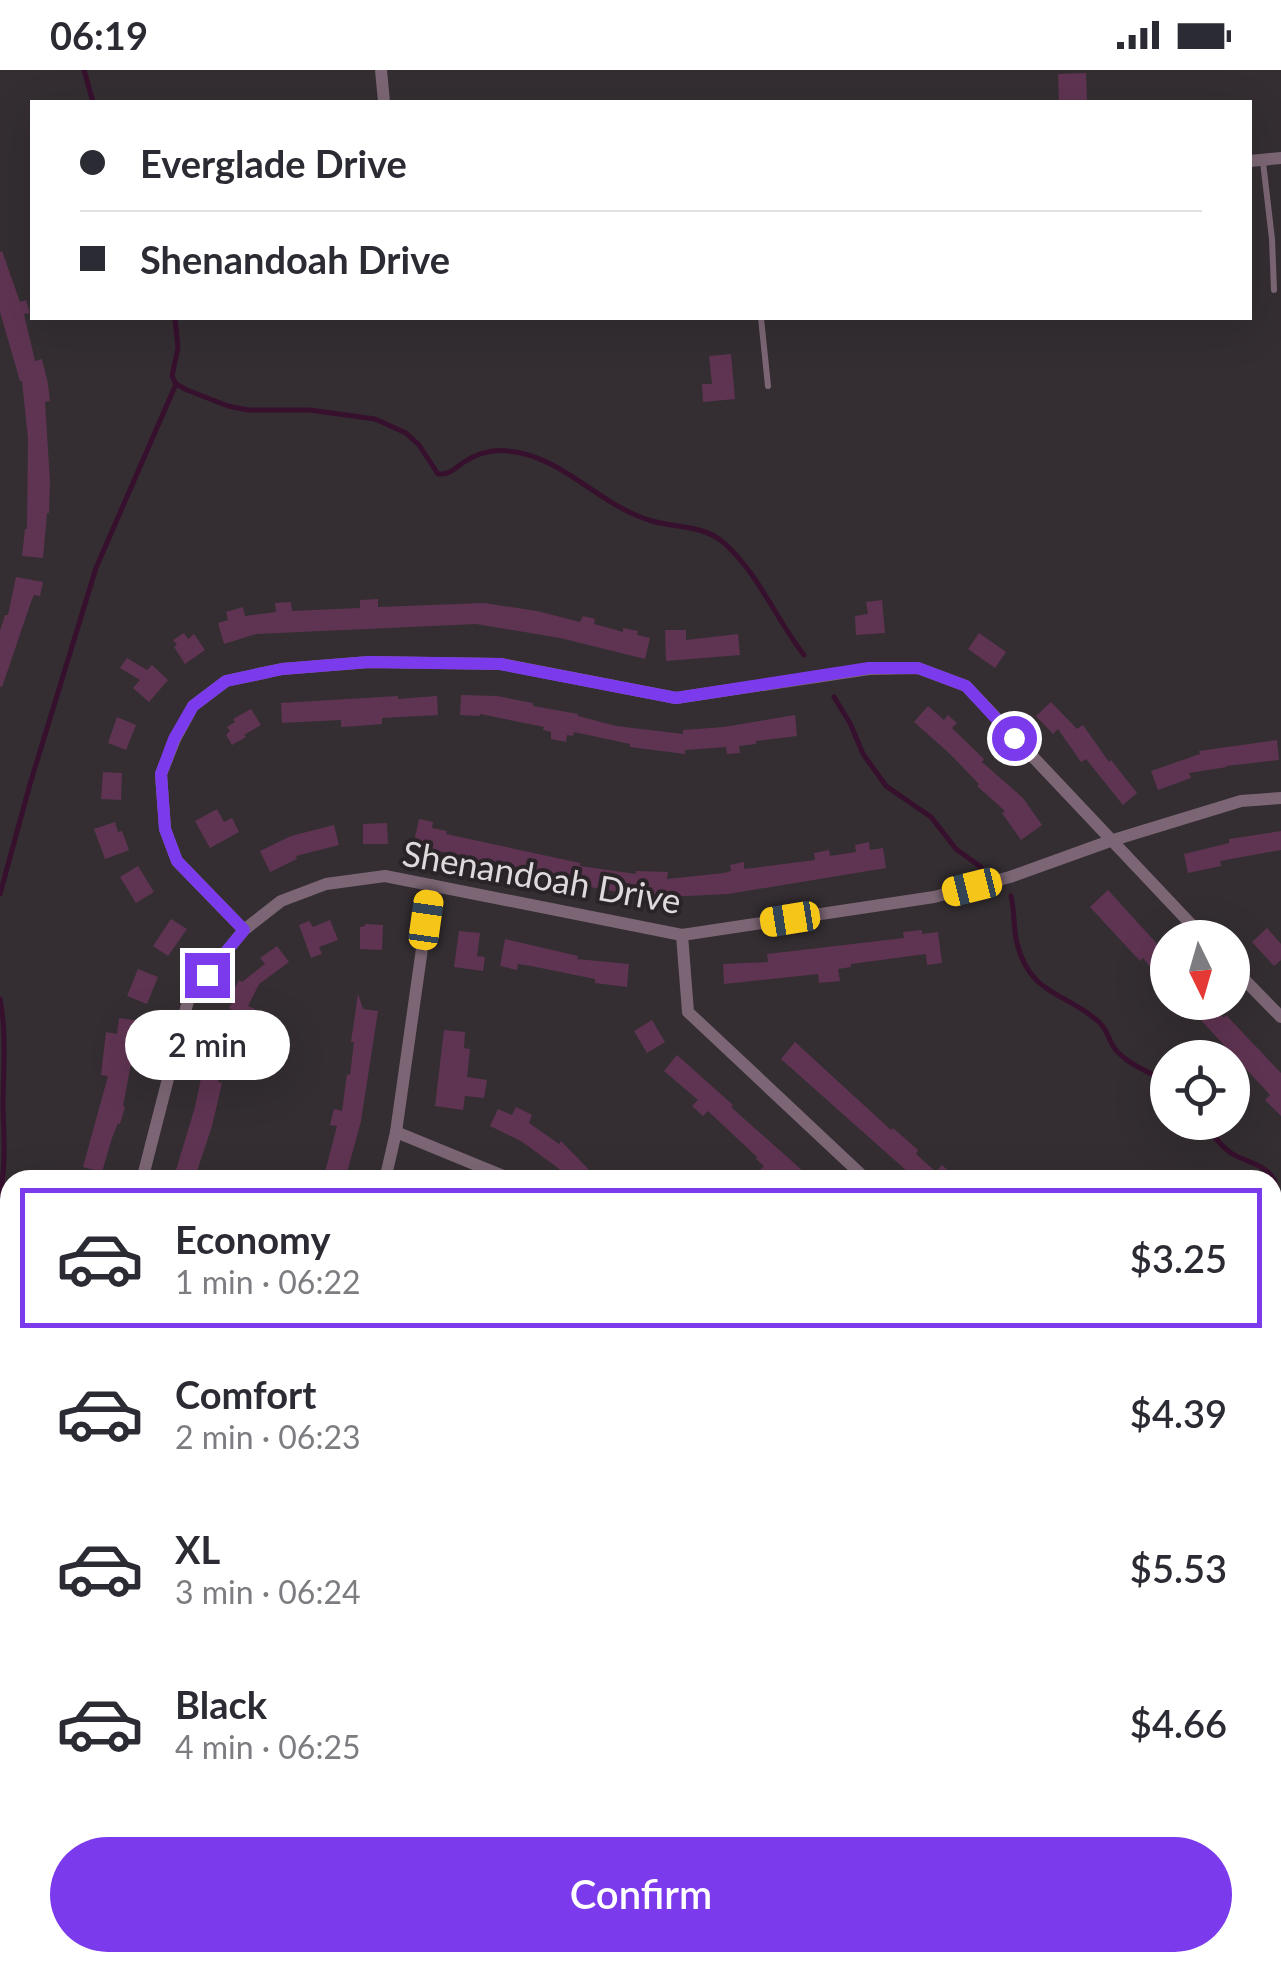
<!DOCTYPE html>
<html lang="en">
<head>
<meta charset="utf-8">
<style>
	body { margin:0; font-family:Lato,sans-serif; background:#f2f2f3; color:#2b2b33; height:100vh; display:flex; flex-direction:column; font-size:38px; white-space:nowrap }
	* { box-sizing:border-box; margin:0 }
	p { font-size:32px; color:#7c7c81 }
	.icon { flex:none; width:55px; height:55px; fill:none; stroke:currentColor; stroke-width:2; stroke-linecap:round; stroke-linejoin:round }
	.map { position:relative; flex:1; overflow:hidden }
	.side { position:absolute; left:0px; top:1100px; width:1282px; height:802px; display:flex; flex-direction:column; background:#fff; border-radius:30px 30px 0 0; box-shadow:0 10px 40px #0002 }
	.side>* { flex:none }
	.top-card { position:absolute; left:30px; top:30px; width:1222px; height:220px; border-radius:0px; box-shadow:0 10px 40px #0002; display:grid; align-content:center; height:220px; padding:0 50px; background:#fff }
	.needle { width:65px; rotate:175deg }
	.controls { position:absolute; left:1150px; top:850px; display:grid; gap:20px }
	.controls a { display:grid; place-items:center; width:100px; height:100px; border-radius:50%; background:#fff; box-shadow:0 10px 40px #0002; font-size:50px }
	.end { position:absolute; width:45px; height:45px; margin:-22px; border:12px solid #7c3aed; background:#fff; box-shadow:0 0 0 5px #fff }
	.from { border-radius:50% }
	.bubble { position:absolute; height:70px; border-radius:35px; background:#fff; box-shadow:0 10px 40px #0002; font-size:32px; font-weight:600; line-height:70px; text-align:center }
	.car { position:absolute; width:30px; height:60px; margin:-30px -15px; border-radius:12px; box-shadow:0 0 8px 2px #0007; background:linear-gradient(#f5c518 24%,#345 0 40%,#f5c518 0 76%,#345 0 86%,#f5c518 0) }
	.top-card b { display:flex; align-items:center; gap:35px; height:95px; font-size:38px }
	.top-card b+b { border-top:2px solid #e1e1e2 }
	.top-card i { width:25px; height:25px; background:#2b2b33 }
	ul { padding:18px 0 0; list-style:none }
	li { display:flex; align-items:center; gap:30px; height:140px; margin:0 20px 15px; padding:0 30px; border:5px solid transparent; border-radius:0px }
	li div { flex:1 }
	li b { display:block; font-size:38px }
	li em { font-style:normal; font-weight:600 }
	li.active { border-color:#7c3aed }
	li>.icon { width:90px; height:90px; stroke-width:1.5 }
	.button { display:flex; gap:20px; margin-top:auto; padding:20px 50px }
	.button a { flex:1; height:115px; border-radius:60px; background:#7c3aed; color:#fff; font-size:40px; font-weight:600; line-height:115px; text-align:center }
	.status { display:flex; justify-content:space-between; align-items:center; height:70px; padding:0 50px; background:#fff; direction:ltr }
	.status svg { height:28px; fill:currentColor }
	.map>svg:first-child { display:block }
</style>
</head>
<body>
<div class="status"><b>06:19</b><svg viewBox="0 0 49 12"><path d="M0 12V9h3v3zM5 12V6h3v6zM10 12V3h3v9zM15 12V0h3v12zM26 1h20v11H26zM47 4h2v5h-2z"/></svg></div>
<div class="map">
<svg width="1281" height="1901" viewBox="0 0 1281 1901">
	<rect width="100%" height="100%" fill="#342e32"/>
	<g fill="none" stroke-linecap="round" stroke-linejoin="round">
		<!-- stream -->
		<g stroke="#37102e" stroke-width="5">
			<polyline points="84,0 93,32"/>
			<path d="M175,248l3,30 -6,28 4,8 11,6 41,16 20,4h62l65,9 31,14 13,12 19,29c12,1 17,-6 26,-12 14,-9 28,-13 44,-11 55,5 91,55 144,70 24,7 52,4 72,22 34,30 52,76 80,112"/>
			<polyline points="834,627 850,653 863,684 886,716 931,747 956,779 981,797"/>
			<polyline points="0,824 30,714 96,498 176,314"/>
			<path d="M1011,826c4,16 2,32 6,47 13,53 49,49 82,79 9,8 9,18 16,27 13,16 35,23 53,34"/>
			<path d="M0,929c7,36 3,73 3,110 1,29 3,56 -3,86"/>
			<path d="M1204,1052c8,11 16,24 27,31 14,9 32,10 42,25 7,12 3,27 8,40"/>
			<polyline points="4,1359 10,1409"/>
			<polyline points="164,1901 165,1892"/>
		</g>
	</g>
	<!-- building -->
	<g fill="#5f3452">
		<polygon points="1086,3 1087,31 1059,32 1058,4"/>
		<polygon points="2,181 20,232 26,230 30,243 24,244 35,291 42,289 48,314 50,331 45,332 50,412 49,443 47,443 43,488 22,486 25,459 27,459 28,369 22,311 20,311 0,242 0,182"/>
		<polygon points="731,284 735,329 703,332 702,314 712,314 709,286"/>
		<polygon points="16,507 43,512 40,526 34,525 31,532 2,617 0,616 0,561 5,545 8,545"/>
		<polygon points="378,529 378,537 484,533 537,541 580,552 583,546 595,549 594,554 623,562 623,558 638,561 637,565 650,568 645,589 560,568 476,554 256,564 224,574 218,553 228,550 226,542 243,537 245,546 276,542 275,533 291,532 292,541 360,538 360,530"/>
		<polygon points="882,530 885,563 856,565 855,546 868,544 866,532"/>
		<polygon points="665,560 686,560 686,570 738,564 740,585 666,591"/>
		<polygon points="184,563 188,569 194,564 205,580 185,594 174,577 177,575 173,570"/>
		<polygon points="979,563 1006,582 995,598 968,579"/>
		<polygon points="127,588 147,600 152,595 168,610 149,632 133,618 140,610 120,598"/>
		<polygon points="461,625 497,626 533,633 533,636 578,644 578,646 616,656 683,664 683,660 724,657 795,645 797,666 756,671 756,674 739,676 740,683 727,684 726,677 685,680 685,684 630,677 630,674 574,662 573,666 567,665 566,672 551,669 551,662 543,660 544,657 480,644 480,646 460,645"/>
		<polygon points="398,626 398,629 437,626 438,645 382,648 382,654 357,656 341,657 341,650 282,653 281,633"/>
		<polygon points="1051,632 1077,659 1083,655 1109,692 1111,690 1137,723 1123,735 1086,689 1081,692 1058,659 1053,664 1036,646"/>
		<polygon points="928,636 944,650 948,645 957,653 952,658 984,689 982,692 1023,728 1042,755 1021,770 1002,743 1005,741 977,716 979,714 949,683 914,652"/>
		<polygon points="251,639 261,655 244,665 246,667 232,675 226,665 230,661 227,657 235,652 233,649"/>
		<polygon points="117,647 136,655 126,680 108,673"/>
		<polygon points="1277,670 1279,690 1226,696 1227,697 1189,703 1191,708 1158,720 1151,701 1200,684 1199,681"/>
		<polygon points="103,702 122,703 121,730 101,729"/>
		<polygon points="217,739 224,752 232,748 239,762 210,778 195,751"/>
		<polygon points="419,749 433,752 432,758 447,761 446,764 580,793 580,796 636,804 636,801 668,802 667,809 724,803 731,801 730,795 744,792 744,799 753,798 815,790 814,783 829,780 830,786 856,782 855,775 869,772 870,780 883,778 886,798 728,824 687,826 635,825 585,816 464,789 464,786 413,776"/>
		<polygon points="115,752 118,762 122,761 129,780 105,789 94,759"/>
		<polygon points="387,753 388,774 363,774 363,754"/>
		<polygon points="334,755 339,775 296,786 297,789 270,802 260,781 291,766"/>
		<polygon points="1281,761 1281,780 1220,791 1221,796 1188,803 1184,784 1229,773 1229,769"/>
		<polygon points="138,796 154,822 136,833 120,807"/>
		<polygon points="1108,820 1168,886 1168,918 1143,888 1140,891 1090,837"/>
		<polygon points="171,849 187,859 168,886 153,876"/>
		<polygon points="330,850 338,870 319,877 322,884 311,888 299,855 309,851 313,857"/>
		<polygon points="365,854 383,855 382,880 360,879 360,857 365,856"/>
		<polygon points="1267,858 1281,874 1281,890 1274,896 1252,872"/>
		<polygon points="922,860 922,864 938,862 942,893 927,895 926,884 851,894 851,897 838,899 840,911 819,913 818,904 724,914 723,894 768,892 767,884 904,868 903,862"/>
		<polygon points="459,861 480,863 477,886 485,887 483,901 454,897"/>
		<polygon points="505,869 578,886 577,889 629,894 627,917 595,913 595,909 531,896 518,894 517,900 500,896"/>
		<polygon points="277,876 289,892 259,914 248,936 255,939 244,959 238,981 228,978 218,1012 222,1013 212,1056 194,1110 173,1110 195,1037 209,970 211,971 214,959 225,962 235,942 229,938 233,931 229,929 239,910 242,912 265,894 260,888"/>
		<polygon points="138,899 158,907 147,934 127,926"/>
		<polygon points="358,924 363,939 378,941 361,1051 345,1110 323,1110 337,1056 330,1055 334,1039 342,1041 347,1004 350,1005 354,972 351,972"/>
		<polygon points="1182,932 1211,932 1224,948 1226,945 1281,1003 1281,1046 1265,1030 1270,1025 1199,948 1197,950"/>
		<polygon points="119,948 139,951 123,1036 125,1037 120,1054 118,1053 112,1068 102,1102 83,1097 108,1006 101,1005 106,962 117,964"/>
		<polygon points="652,950 665,972 647,983 634,961"/>
		<polygon points="444,960 465,962 464,978 470,979 467,1007 487,1010 484,1028 465,1026 463,1040 435,1036"/>
		<polygon points="795,972 891,1060 893,1058 918,1080 916,1084 936,1102 942,1095 958,1110 917,1110 781,989"/>
		<polygon points="677,985 733,1035 731,1037 813,1110 767,1110 758,1102 764,1096 756,1089 757,1087 708,1041 703,1046 692,1036 698,1030 664,1001"/>
		<polygon points="516,1037 532,1045 529,1053 559,1074 561,1071 599,1110 570,1110 558,1098 521,1071 490,1056 498,1039 512,1045"/>
	</g>
	<g fill="none" stroke-linecap="round" stroke-linejoin="round">
		<!-- lane -->
		<g stroke="#7c6675" stroke-width="6">
			<polyline points="1263,92 1272,169 1274,220"/>
			<polyline points="761,248 768,316"/>
		</g>
		<!-- street -->
		<g stroke="#7c6675" stroke-width="12">
			<polyline points="381,0 384,32"/>
			<polyline points="1250,91 1281,88"/>
			<polyline points="244,860 177,791 165,759 161,704 175,669 193,636 226,611 282,599 369,592 501,594 676,628 869,599 918,598 966,616 1204,868"/>
			<polyline points="682,865 688,942 867,1110"/>
			<polyline points="1232,897 1281,947"/>
			<polyline points="396,1062 513,1110"/>
			<polyline points="142,1110 189,927 244,860 281,831 326,814 385,806 682,865 934,827 1010,807 1110,771 1241,731 1281,728"/>
			<polyline points="385,1110 396,1062 431,815"/>
			<polyline points="0,1341 10,1339"/>
			<polyline points="1272,1790 1281,1797"/>
			<polyline points="522,1892 526,1901"/>
			<polyline points="788,1892 796,1901"/>
			<polyline points="1068,1892 1073,1901"/>
		</g>
		<!-- secondary -->
		<g stroke="#a6849b" stroke-width="18">
			<polyline points="0,1560 10,1648"/>
			<polyline points="16,1901 18,1892"/>
		</g>
	</g>
	<g fill="none" stroke-linecap="round" stroke-linejoin="round">
		<!-- route -->
		<polyline stroke="#7c3aed" stroke-width="12" points="207,905 244,860 177,791 165,759 161,704 174,669 193,636 226,611 282,599 369,592 500,594 676,628 869,598 918,598 966,616 1014,668"/>
	</g>
	<g text-anchor="middle" dominant-baseline="central" stroke-width="8" stroke-linejoin="round" paint-order="stroke">
		<!-- street labels -->
		<g font-size="35" fill="#dedadc" stroke="#2a2428">
			<text transform="translate(542 806) rotate(10)">Shenandoah Drive</text>
		</g>
	</g>
</svg>
<div class="controls">
<a><svg class="needle" viewBox="-14 -14 28 28"><path d="M0-13l5 13h-10z" fill="#e53935"/><path d="M0 13l5-13h-10z" fill="#7c7c81"/></svg></a>
<a><svg class="icon" aria-label="locate" viewBox="0 0 24 24"><circle cx="12" cy="12" r="6"/><path d="M12 2v4M12 18v4M2 12h4M18 12h4"/></svg></a>
</div>
<i class="end from" style="left:1014px;top:668px"></i>
<i class="end" style="left:207px;top:905px"></i>
<div class="bubble" style="left:125px;top:940px;width:165px">2 min</div>
<i class="car" style="left:972px;top:817px;rotate:256deg"></i>
<i class="car" style="left:790px;top:849px;rotate:261deg"></i>
<i class="car" style="left:426px;top:850px;rotate:8deg"></i>
<div class="top-card">
<b><i class="from"></i>Everglade Drive</b>
<b><i></i>Shenandoah Drive</b>
</div>
<section class="side">
<ul>
<li class="active"><svg class="icon" aria-label="car" viewBox="0 0 24 24"><path d="M5 17H2v-5l4-1 3-4h7l3 4 3 1v5h-3M9 17h6M6 11h13"/><circle cx="7" cy="17" r="2"/><circle cx="17" cy="17" r="2"/></svg><div><b>Economy</b><p>1 min · 06:22</p></div><em>$3.25</em></li>
<li><svg class="icon" aria-label="car" viewBox="0 0 24 24"><path d="M5 17H2v-5l4-1 3-4h7l3 4 3 1v5h-3M9 17h6M6 11h13"/><circle cx="7" cy="17" r="2"/><circle cx="17" cy="17" r="2"/></svg><div><b>Comfort</b><p>2 min · 06:23</p></div><em>$4.39</em></li>
<li><svg class="icon" aria-label="car" viewBox="0 0 24 24"><path d="M5 17H2v-5l4-1 3-4h7l3 4 3 1v5h-3M9 17h6M6 11h13"/><circle cx="7" cy="17" r="2"/><circle cx="17" cy="17" r="2"/></svg><div><b>XL</b><p>3 min · 06:24</p></div><em>$5.53</em></li>
<li><svg class="icon" aria-label="car" viewBox="0 0 24 24"><path d="M5 17H2v-5l4-1 3-4h7l3 4 3 1v5h-3M9 17h6M6 11h13"/><circle cx="7" cy="17" r="2"/><circle cx="17" cy="17" r="2"/></svg><div><b>Black</b><p>4 min · 06:25</p></div><em>$4.66</em></li>
</ul>
<div class="button"><a>Confirm</a></div>
</section>
</div>
</body>
</html>
